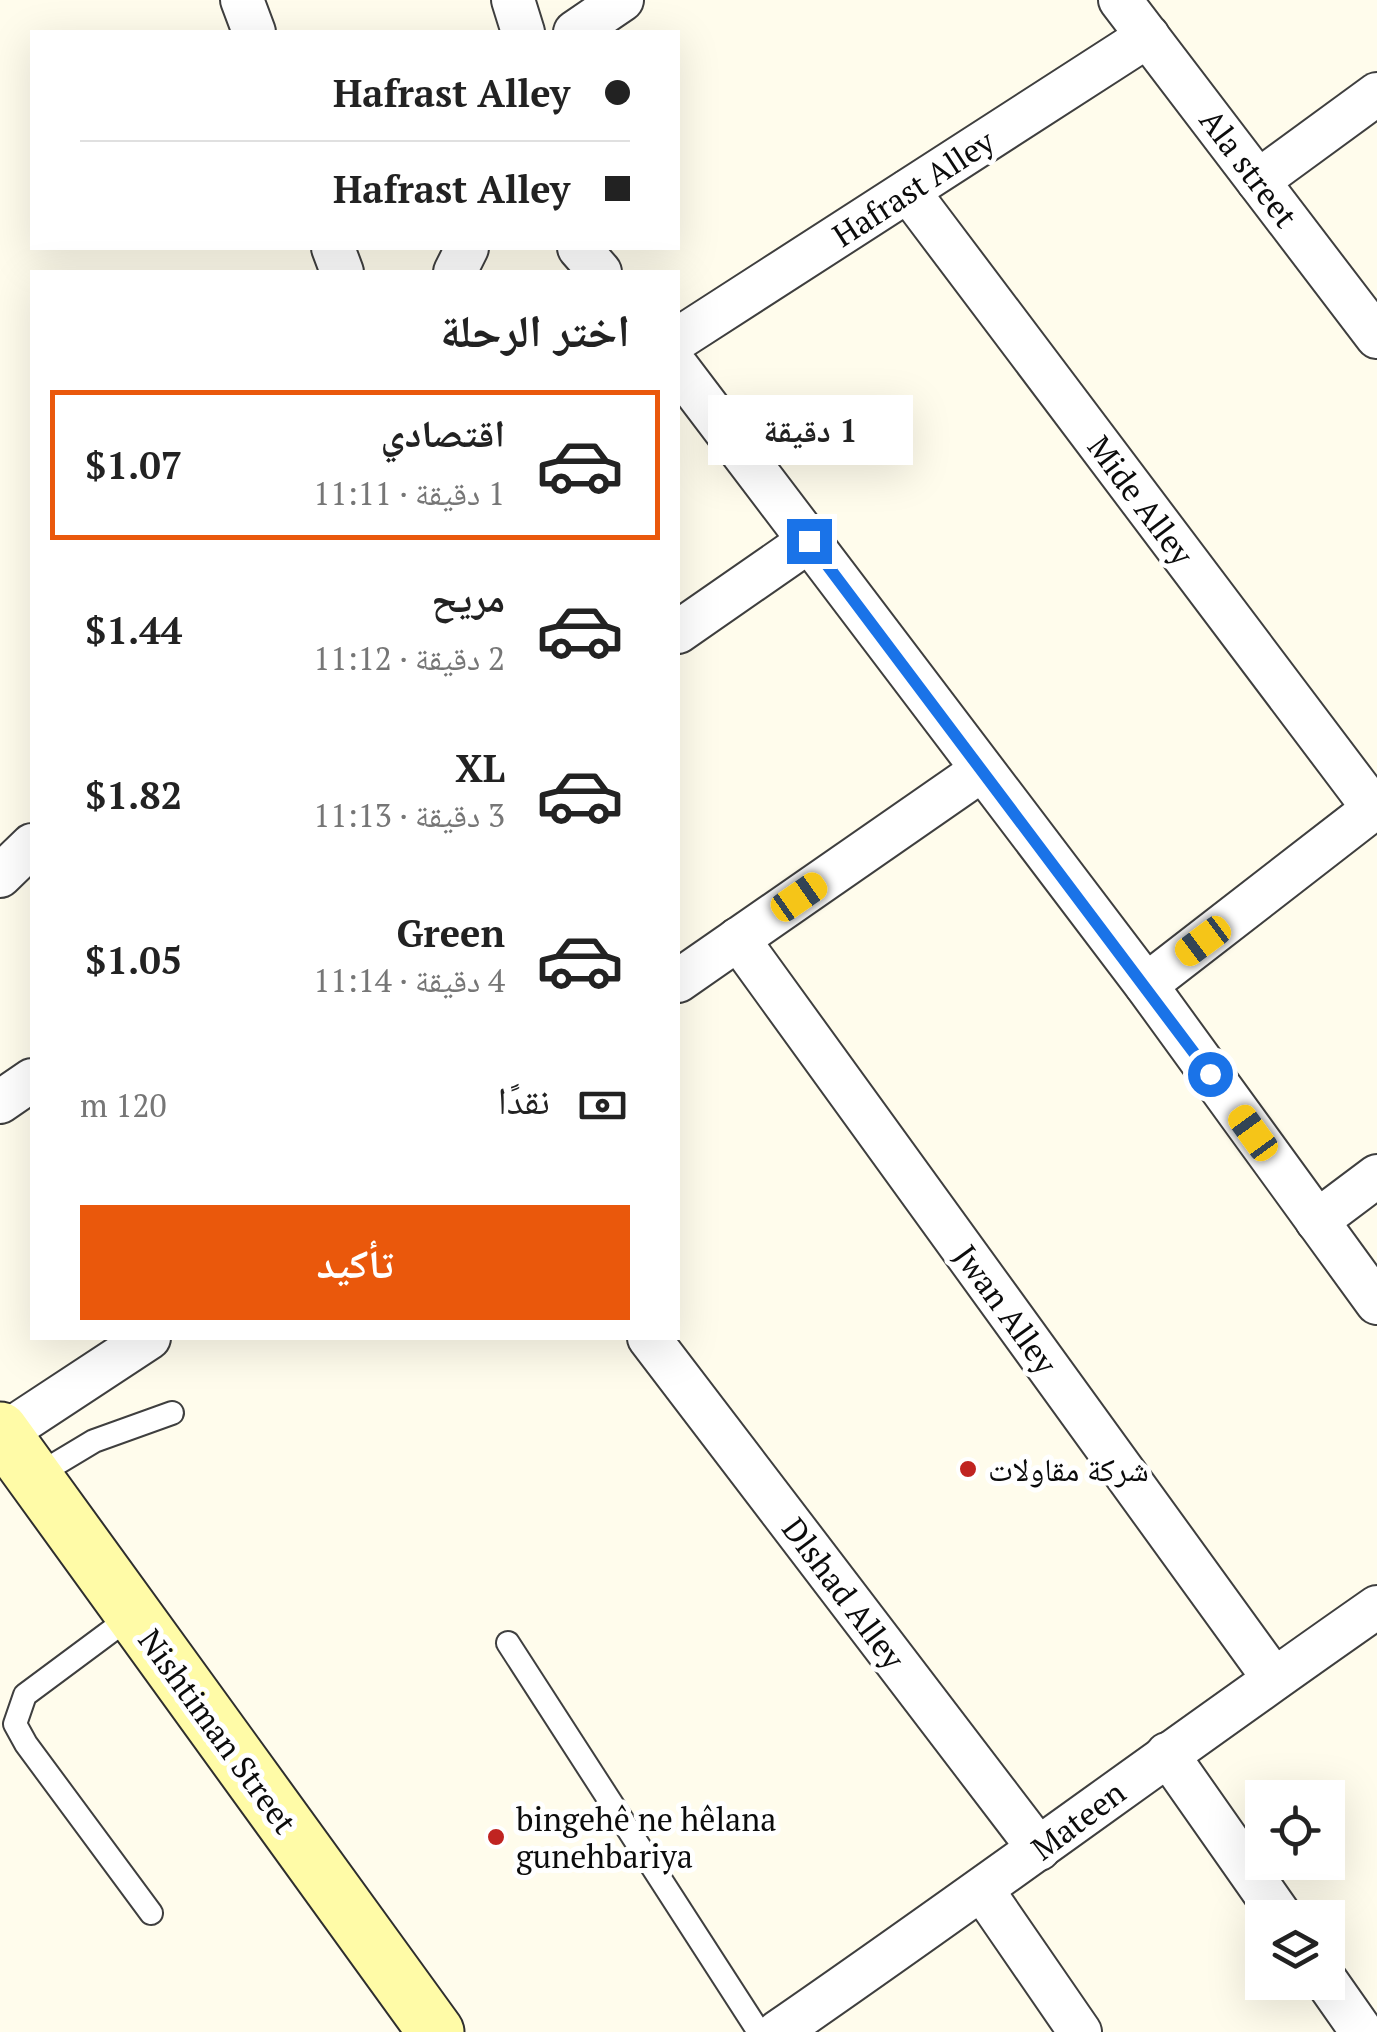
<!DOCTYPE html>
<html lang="ar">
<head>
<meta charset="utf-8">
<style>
	body { margin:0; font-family:"PT Serif","Noto Naskh Arabic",serif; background:#f2f2f2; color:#222; direction:rtl; height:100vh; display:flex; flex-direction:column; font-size:38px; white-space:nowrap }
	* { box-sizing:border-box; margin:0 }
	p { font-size:32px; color:#767676 }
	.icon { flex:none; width:55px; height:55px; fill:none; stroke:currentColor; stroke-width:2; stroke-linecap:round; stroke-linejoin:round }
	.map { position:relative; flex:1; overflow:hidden; direction:ltr }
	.sheet { position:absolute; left:30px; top:270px; width:650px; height:1070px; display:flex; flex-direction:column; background:#fff; border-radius:0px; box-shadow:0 10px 40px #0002; direction:rtl }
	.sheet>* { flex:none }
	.banner { position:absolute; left:30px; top:30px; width:650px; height:220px; border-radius:0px; box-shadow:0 10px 40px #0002; direction:rtl; display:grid; align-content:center; height:220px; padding:0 50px; background:#fff }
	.fabs { position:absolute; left:1245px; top:1780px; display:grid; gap:20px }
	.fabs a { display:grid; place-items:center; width:100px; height:100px; border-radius:0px; background:#fff; box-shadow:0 10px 40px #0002; font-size:50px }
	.end { position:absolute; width:45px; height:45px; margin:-22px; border:12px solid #1a73e8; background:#fff; box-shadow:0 0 0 5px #fff }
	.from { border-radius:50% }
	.bubble { position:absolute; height:70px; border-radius:0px; background:#fff; box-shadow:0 10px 40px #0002; font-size:32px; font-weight:800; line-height:70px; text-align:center; direction:rtl }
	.car { position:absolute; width:30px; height:60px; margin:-30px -15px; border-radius:12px; box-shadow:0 0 8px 2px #0007; background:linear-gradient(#f5c518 24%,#345 0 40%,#f5c518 0 76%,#345 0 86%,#f5c518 0) }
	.banner b { display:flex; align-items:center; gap:35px; height:95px; font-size:38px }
	.banner b+b { border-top:2px solid #e0e0e0 }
	.banner i { width:25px; height:25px; background:#222 }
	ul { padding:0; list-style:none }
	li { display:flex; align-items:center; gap:30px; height:150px; margin:0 20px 15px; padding:0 30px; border:5px solid transparent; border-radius:0px }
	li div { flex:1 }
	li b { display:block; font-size:38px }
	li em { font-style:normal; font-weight:800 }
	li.selected { border-color:#ea580c }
	li>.icon { width:90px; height:90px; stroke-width:1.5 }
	h2 { padding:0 50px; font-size:45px; line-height:120px }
	.pay { display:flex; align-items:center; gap:25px; height:110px; padding:0 50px; font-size:38px }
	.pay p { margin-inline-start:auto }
	.primary-button { display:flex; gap:20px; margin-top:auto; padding:20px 50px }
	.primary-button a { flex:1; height:115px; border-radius:0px; background:#ea580c; color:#fff; font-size:40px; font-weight:800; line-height:115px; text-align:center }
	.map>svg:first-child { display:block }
</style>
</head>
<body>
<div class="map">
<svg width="1377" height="2032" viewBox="0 0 1377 2032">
	<rect width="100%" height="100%" fill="#fffcec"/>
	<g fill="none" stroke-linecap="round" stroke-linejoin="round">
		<defs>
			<g id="lane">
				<polyline points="34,1477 94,1441 172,1413"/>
				<polyline points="134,1614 25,1695 15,1724 26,1744 151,1913"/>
				<polyline points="508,1643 759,2032"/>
			</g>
			<g id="street">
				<polyline points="242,0 254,32"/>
				<polyline points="513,0 523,32"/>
				<polyline points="1120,0 1377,337"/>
				<polyline points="575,32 622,0"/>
				<polyline points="1258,181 1377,94"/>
				<polyline points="908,191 1374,809"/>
				<polyline points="333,248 342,272"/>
				<polyline points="579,248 600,272"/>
				<polyline points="455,272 467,248"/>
				<polyline points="678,339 1148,36"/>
				<polyline points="678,368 1146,985 1377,1303"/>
				<polyline points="678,632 809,541"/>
				<polyline points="0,876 32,845"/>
				<polyline points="738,939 1274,1679"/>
				<polyline points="678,981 982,770"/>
				<polyline points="1146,985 1377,806"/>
				<polyline points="0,1102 32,1080"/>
				<polyline points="1317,1221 1377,1176"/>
				<polyline points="649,1338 1039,1849"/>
				<polyline points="3,1434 149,1338"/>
				<polyline points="1167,1754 1282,1918"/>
				<polyline points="983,1891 1080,2032"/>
				<polyline points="1327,1982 1362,2032"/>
				<path d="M778,2032c202,-139 398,-285 599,-425"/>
			</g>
			<polyline id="secondary" points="0,1430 436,2032"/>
		</defs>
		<!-- lane casing -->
		<use href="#lane" stroke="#3f3f3f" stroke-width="26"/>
		<!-- street casing -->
		<use href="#street" stroke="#3f3f3f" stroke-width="46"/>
		<!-- secondary casing -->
		<use href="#secondary" stroke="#2e2e2e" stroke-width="59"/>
		<!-- lane -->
		<use href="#lane" stroke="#fff" stroke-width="22"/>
		<!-- street -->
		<use href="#street" stroke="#fff" stroke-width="42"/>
		<!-- secondary -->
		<use href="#secondary" stroke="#fffba7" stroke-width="55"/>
	</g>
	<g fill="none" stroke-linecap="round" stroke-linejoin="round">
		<!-- route -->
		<polyline stroke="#1a73e8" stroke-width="12" points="809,541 1210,1074"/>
	</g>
	<!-- markers -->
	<g fill="#c02421" stroke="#fff" stroke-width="4">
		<circle cx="968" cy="1469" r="10"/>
		<circle cx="496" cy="1837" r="10"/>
	</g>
	<g text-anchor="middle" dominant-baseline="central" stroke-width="10" stroke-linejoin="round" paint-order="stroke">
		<!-- street labels -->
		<g font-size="32" fill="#0c0c0c" stroke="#fff">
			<text transform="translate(1249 168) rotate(53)">Ala street</text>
			<text transform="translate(913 188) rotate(-33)">Hafrast Alley</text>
			<text transform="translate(1141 500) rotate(53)">Mide Alley</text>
			<text transform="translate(1006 1309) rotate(54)">Jwan Alley</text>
			<text transform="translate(844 1593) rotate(53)">Dlshad Alley</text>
			<text transform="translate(218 1731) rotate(54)">Nishtiman Street</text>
			<text transform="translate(1078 1820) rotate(-37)">Mateen</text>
		</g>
		<!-- poi labels -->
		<g font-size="32" fill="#0c0c0c" stroke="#fff" text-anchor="start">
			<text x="988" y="1469">شركة مقاولات</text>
			<text x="516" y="1819">bingehê ne hêlana<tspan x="516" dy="37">gunehbariya</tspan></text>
		</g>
	</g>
</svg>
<div class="fabs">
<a><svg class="icon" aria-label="locate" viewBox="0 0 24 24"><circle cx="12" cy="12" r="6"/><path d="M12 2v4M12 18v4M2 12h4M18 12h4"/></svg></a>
<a><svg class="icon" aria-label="layers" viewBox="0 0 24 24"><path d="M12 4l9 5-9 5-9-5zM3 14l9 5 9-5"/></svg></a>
</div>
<i class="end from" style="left:1210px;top:1074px"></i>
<i class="end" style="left:809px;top:541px"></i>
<div class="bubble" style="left:708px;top:395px;width:205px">1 دقيقة</div>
<i class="car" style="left:799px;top:897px;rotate:55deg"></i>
<i class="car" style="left:1203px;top:941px;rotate:233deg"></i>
<i class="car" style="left:1253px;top:1133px;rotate:324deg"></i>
<div class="banner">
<b><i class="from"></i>Hafrast Alley</b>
<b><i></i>Hafrast Alley</b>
</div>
<section class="sheet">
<h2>اختر الرحلة</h2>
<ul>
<li class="selected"><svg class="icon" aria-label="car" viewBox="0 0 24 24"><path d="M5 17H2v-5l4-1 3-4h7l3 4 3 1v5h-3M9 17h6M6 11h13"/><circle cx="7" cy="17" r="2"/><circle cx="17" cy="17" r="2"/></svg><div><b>اقتصادي</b><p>1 دقيقة · 11:11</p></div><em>$1.07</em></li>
<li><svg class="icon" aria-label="car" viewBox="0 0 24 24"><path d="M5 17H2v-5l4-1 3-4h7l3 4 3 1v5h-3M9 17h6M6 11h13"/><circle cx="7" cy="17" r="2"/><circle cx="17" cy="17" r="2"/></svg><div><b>مريح</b><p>2 دقيقة · 11:12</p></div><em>$1.44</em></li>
<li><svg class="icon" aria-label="car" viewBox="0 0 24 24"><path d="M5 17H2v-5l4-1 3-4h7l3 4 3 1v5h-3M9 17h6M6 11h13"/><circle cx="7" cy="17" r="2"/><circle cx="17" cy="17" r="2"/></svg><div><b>XL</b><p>3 دقيقة · 11:13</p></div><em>$1.82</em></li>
<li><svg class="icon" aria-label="car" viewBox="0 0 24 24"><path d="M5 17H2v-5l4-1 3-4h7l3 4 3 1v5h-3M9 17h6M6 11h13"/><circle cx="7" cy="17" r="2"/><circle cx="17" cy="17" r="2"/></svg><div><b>Green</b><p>4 دقيقة · 11:14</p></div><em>$1.05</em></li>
</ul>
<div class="pay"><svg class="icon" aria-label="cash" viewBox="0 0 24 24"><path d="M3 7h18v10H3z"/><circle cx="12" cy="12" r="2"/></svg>نقدًا<p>120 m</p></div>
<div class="primary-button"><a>تأكيد</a></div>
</section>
</div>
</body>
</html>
